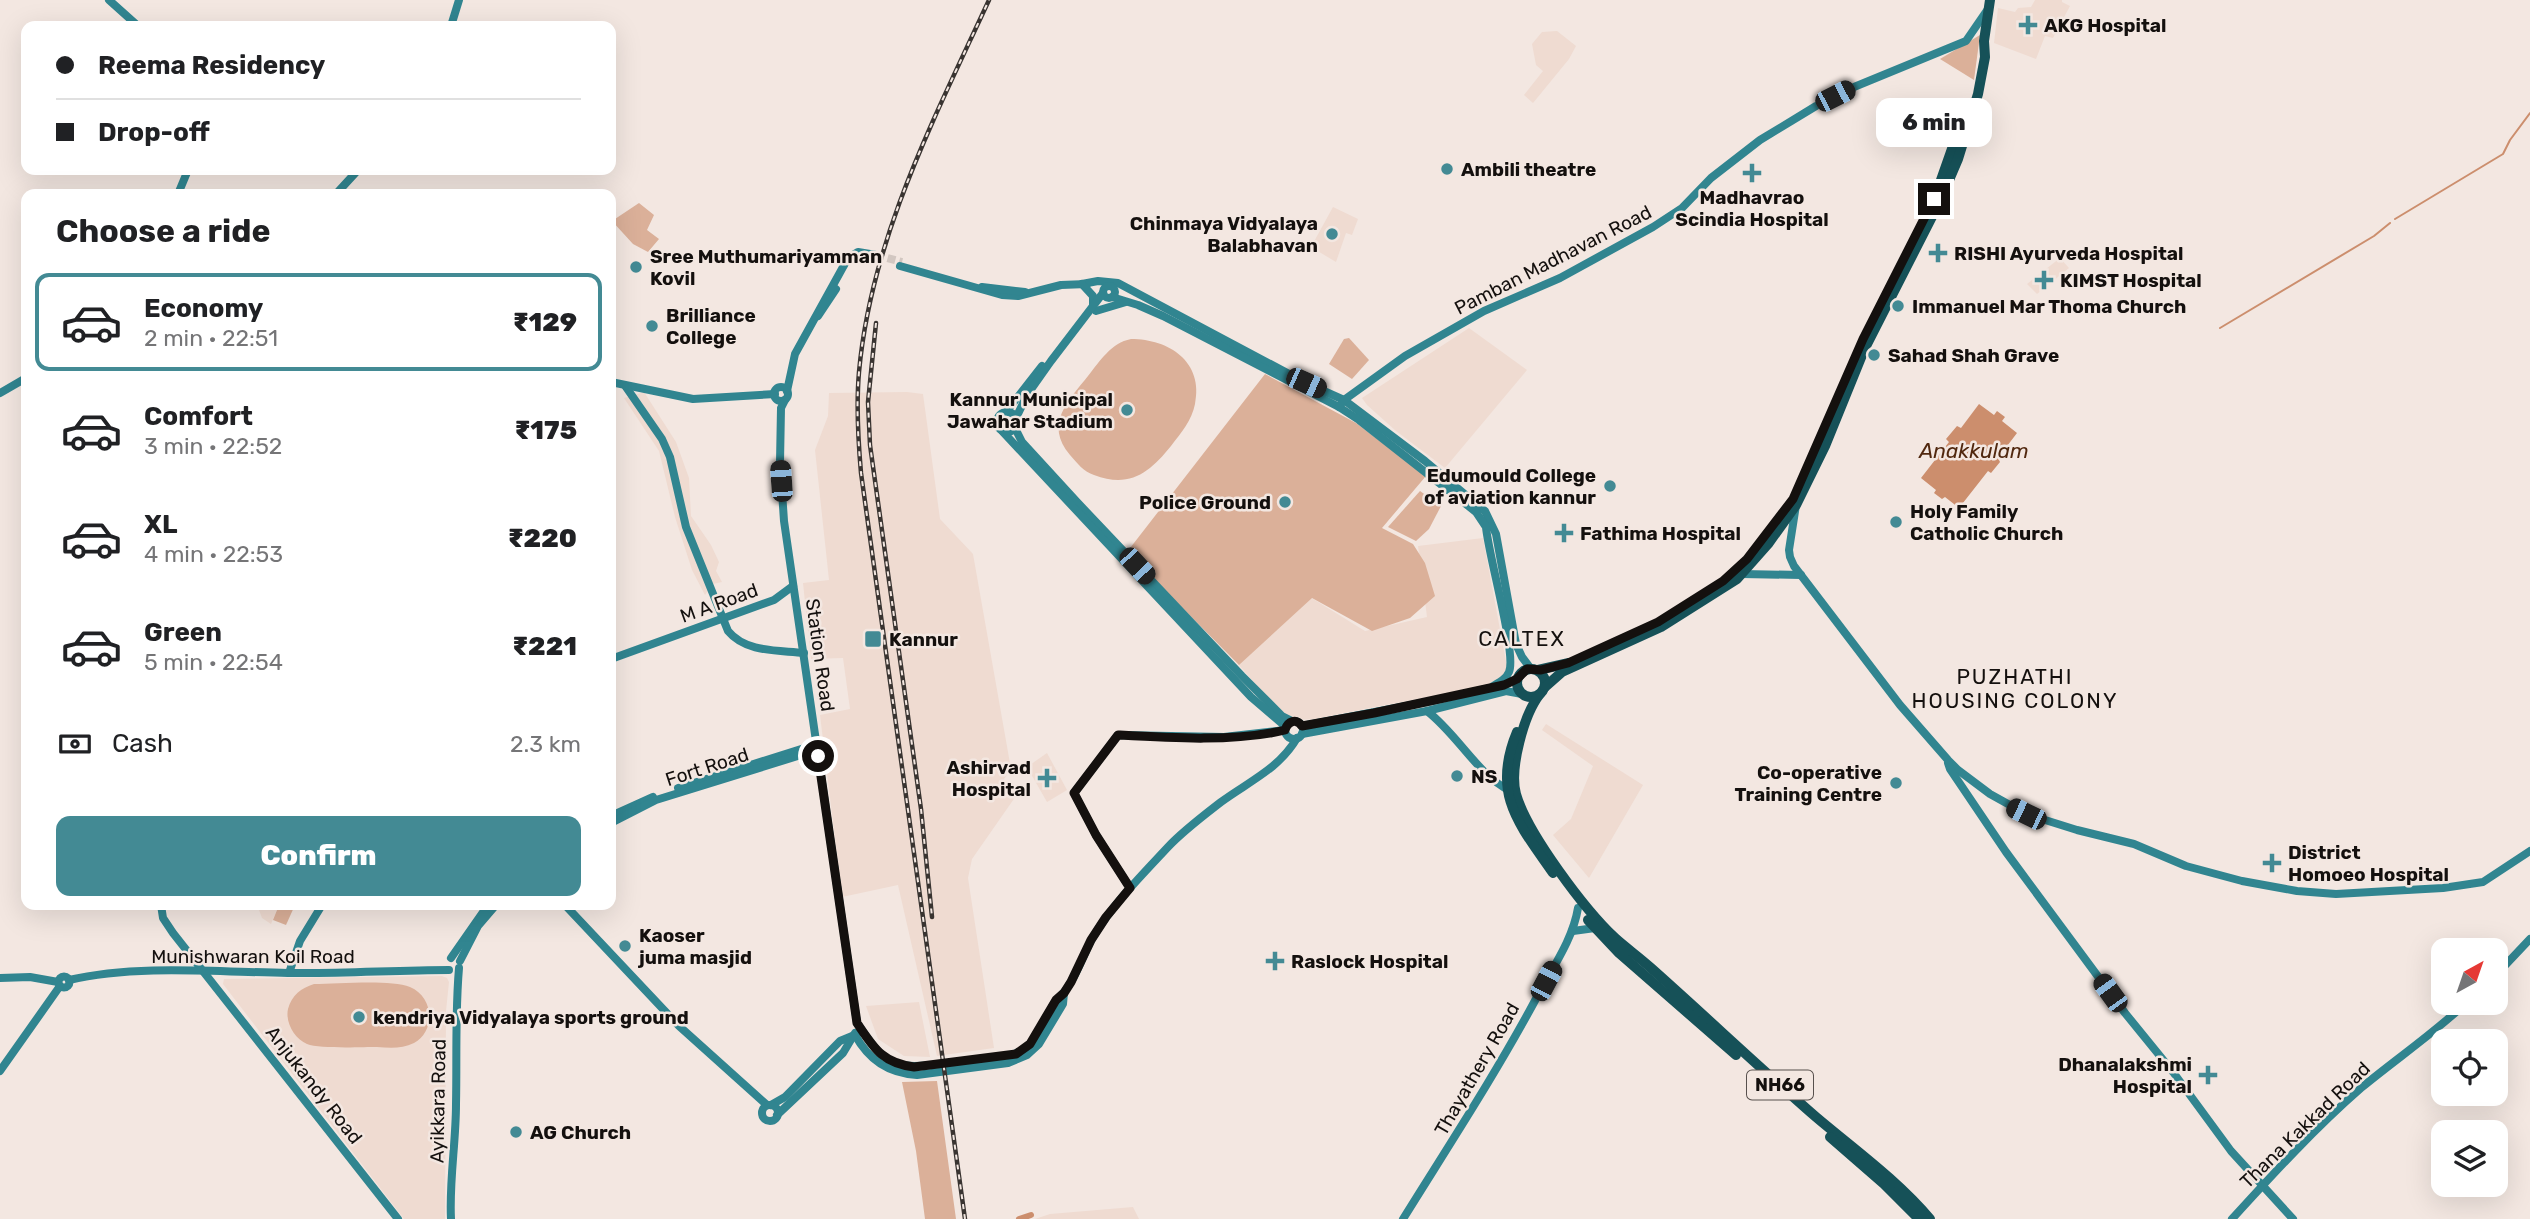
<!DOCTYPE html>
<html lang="en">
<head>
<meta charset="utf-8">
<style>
	body { margin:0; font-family:Rubik,sans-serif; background:#f6f6f6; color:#202124; height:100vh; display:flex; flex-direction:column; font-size:26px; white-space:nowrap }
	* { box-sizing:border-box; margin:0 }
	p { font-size:23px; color:#757577 }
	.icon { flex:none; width:38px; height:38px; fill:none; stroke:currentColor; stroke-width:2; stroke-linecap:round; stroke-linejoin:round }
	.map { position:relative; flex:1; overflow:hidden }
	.sheet { position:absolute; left:21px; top:189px; width:595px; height:721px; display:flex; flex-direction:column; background:#fff; border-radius:14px; box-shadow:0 7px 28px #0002 }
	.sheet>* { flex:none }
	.top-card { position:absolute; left:21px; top:21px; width:595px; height:154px; border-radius:14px; box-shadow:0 7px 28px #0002; display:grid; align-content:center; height:154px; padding:0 35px; background:#fff }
	.needle { width:46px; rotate:40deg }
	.tools { position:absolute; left:2431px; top:938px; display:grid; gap:14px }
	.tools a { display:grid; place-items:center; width:77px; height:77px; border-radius:14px; background:#fff; box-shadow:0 7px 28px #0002; font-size:35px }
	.end { position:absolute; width:32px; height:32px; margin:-16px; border:9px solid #14100e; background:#fff; box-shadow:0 0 0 4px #fff }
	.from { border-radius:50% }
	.bubble { position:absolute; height:49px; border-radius:14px; background:#fff; box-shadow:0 7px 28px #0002; font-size:23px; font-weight:800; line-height:49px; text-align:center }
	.car { position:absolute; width:21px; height:42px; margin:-21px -10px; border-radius:9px; box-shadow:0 0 5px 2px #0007; background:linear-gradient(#222 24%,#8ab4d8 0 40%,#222 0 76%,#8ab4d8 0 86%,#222 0) }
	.top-card b { display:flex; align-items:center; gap:24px; height:66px; font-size:26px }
	.top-card b+b { border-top:2px solid #e0e0e0 }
	.top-card i { width:18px; height:18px; background:#202124 }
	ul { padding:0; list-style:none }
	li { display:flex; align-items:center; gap:21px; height:98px; margin:0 14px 10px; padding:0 21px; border:4px solid transparent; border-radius:14px }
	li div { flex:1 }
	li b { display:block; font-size:26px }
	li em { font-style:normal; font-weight:800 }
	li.active { border-color:#438a94 }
	li>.icon { width:63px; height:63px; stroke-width:1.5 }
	h2 { padding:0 35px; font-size:32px; line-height:84px }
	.pay { display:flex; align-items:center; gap:18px; height:77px; padding:0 35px; font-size:26px }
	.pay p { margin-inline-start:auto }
	.primary-button { display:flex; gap:14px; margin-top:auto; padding:14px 35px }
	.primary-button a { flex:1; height:80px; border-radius:14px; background:#438a94; color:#fff; font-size:28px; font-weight:800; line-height:80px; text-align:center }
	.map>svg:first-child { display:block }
</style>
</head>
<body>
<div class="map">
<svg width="2530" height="1219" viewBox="0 0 2530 1219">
	<rect width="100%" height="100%" fill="#f3e7e1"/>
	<!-- built -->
	<g fill="#efdbd1">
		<polygon points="2035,0 2062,0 2062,2 2070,6 2053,38 2045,36 2036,59 1994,43 1998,8 2015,12 2018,8 2031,7"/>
		<polygon points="1557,31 1576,46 1569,59 1533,103 1524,95 1543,71 1536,65 1532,44 1542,32"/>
		<polygon points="1333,207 1358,219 1352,235 1346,233 1336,262 1311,247"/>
		<polygon points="2060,258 2069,268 2037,294 2027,284"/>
		<polygon points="1469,328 1527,370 1445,468 1396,431 1367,405 1362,398"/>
		<polygon points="644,392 676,442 689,478 691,516 711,545 719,562 716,571 722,582 713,584 705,595 692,570 675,517 659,451 624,398"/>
		<polygon points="907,392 923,394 940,519 973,554 1011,769 1004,779 1018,793 972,859 968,878 994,1048 937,1056 898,885 842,897 820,715 850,709 843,658 811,659 803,583 829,580 815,450 828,416 829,393"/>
		<polygon points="1483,538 1507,667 1503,677 1489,685 1314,719 1298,720 1278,710 1238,664 1310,597 1365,631 1427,617 1418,546"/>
		<polygon points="1546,724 1643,785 1589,878 1553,835 1571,819 1593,766 1542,730"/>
		<polygon points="1047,753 1067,790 1047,802 1027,767"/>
		<polygon points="262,905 279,905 271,924 262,918 259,910"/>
		<polygon points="442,976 447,978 449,982 446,1011 445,1219 404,1219 223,984 224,979"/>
		<polygon points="919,1002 930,1057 904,1056 878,1039 866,1006"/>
		<polygon points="1133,1207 1139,1219 1035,1219 1050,1214"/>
	</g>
	<!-- green -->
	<g fill="#dbb099">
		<polygon points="1980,35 1974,80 1940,59"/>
		<polygon points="639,203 654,215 647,230 659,239 648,252 633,244 612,221"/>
		<polygon points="1349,338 1369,360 1352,379 1329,364 1344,339"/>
		<path d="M1131,339c38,0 73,23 64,65 -3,16 -14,29 -24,42 -21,26 -41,43 -77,29 -10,-3 -17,-12 -24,-20 -26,-31 -2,-54 18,-79 12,-15 23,-33 43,-37z"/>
		<polygon points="1265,374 1356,423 1426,476 1382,528 1413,544 1425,563 1435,596 1410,618 1372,631 1312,598 1239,665 1127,552"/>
		<polygon points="1420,491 1441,506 1429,529 1416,541 1388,527"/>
		<polygon points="279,905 295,905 286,925 273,920"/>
		<path d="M314,984c23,0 76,-5 96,3 24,10 26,44 4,56 -12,6 -24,5 -37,4 -15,0 -58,2 -70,-3 -12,-5 -22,-21 -19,-35 4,-14 13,-21 26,-25z"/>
		<polygon points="937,1081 956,1219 925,1219 916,1151 902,1082"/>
	</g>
	<!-- water -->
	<polygon fill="#cc8e6d" points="1979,404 1994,415 1997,411 2005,417 2002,421 2017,433 1998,458 2000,462 1991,473 1988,471 1959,508 1945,497 1942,499 1934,493 1936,490 1921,478 1949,442 1946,439 1957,426 1961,428"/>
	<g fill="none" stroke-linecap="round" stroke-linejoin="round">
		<!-- stream -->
		<g stroke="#cc8e6d" stroke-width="2">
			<polyline points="2395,219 2503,154 2510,140 2530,113"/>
			<polyline points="2220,328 2374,236 2390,223"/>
		</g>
		<!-- canal -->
		<polyline stroke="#cc8e6d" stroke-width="6" points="1019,1219 1031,1215"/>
		<!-- secondary-tunnel -->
		<polyline stroke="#d2c7c1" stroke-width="8" stroke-dasharray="8 4" stroke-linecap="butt" points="876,255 902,262"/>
		<!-- secondary -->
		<g stroke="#318590" stroke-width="8">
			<polyline points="109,0 138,26"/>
			<polyline points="451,26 459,0"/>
			<polyline points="178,194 188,170"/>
			<polyline points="336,194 358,170"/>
			<polyline points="900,266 1002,295 1018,296 1061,285 1087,284"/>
			<polyline points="1082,284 1098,281 1118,283 1306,383 1344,400 1425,461 1485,511 1496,534 1516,644 1522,657 1531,669"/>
			<polyline points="1082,284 1093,296 1093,308"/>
			<circle cx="1109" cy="292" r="6"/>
			<polyline points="982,287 1025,292"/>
			<path d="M1112,297l26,8 25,11 176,91 20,13 117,92 10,15c2,27 31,127 23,145 -3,7 -9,10 -16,14"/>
			<polyline points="1096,311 1126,302"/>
			<polyline points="818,316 836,289"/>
			<polyline points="611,382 693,399 775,394"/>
			<path d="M626,387l36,52 8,18 16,70 42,104c18,22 51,19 76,22"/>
			<circle cx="781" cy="394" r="7"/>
			<polyline points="787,391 795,354 848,258 858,252 876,255"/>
			<polyline points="0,393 26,378"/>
			<path d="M785,400l-4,8 -1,54 4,59 73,502c12,17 21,34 41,41 15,6 98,-5 116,-10 6,-2 13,-7 18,-12 9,-9 14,-25 21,-37 4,-7 12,-12 16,-20 10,-15 15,-32 24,-48 20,-33 48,-61 75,-90 15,-16 35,-31 53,-45 27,-20 58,-33 76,-64"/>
			<polyline points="1339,407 1344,400 1405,356 1484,311 1560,278 1653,227 1682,208 1711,178 1760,140 1816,106 1854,87 1966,41 1988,9"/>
			<circle cx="1007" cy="422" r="10"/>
			<polyline points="1006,412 1042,366"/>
			<polyline points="1016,418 1027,395 1051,361 1103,293"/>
			<polyline points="1015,428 1022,442 1077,502 1242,676 1282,716 1292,721"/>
			<polyline points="1003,432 1251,697 1286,727"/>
			<polyline points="1796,505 1789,550 1790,557 1794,566 1900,705 1948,760 1958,770 1990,794 2026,814 2077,830 2134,844 2186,866 2242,881 2297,891 2336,894 2443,888 2483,882 2530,851"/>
			<polyline points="1742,574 1801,575"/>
			<polyline points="611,659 774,600 793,586"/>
			<path d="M1427,711c31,24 50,63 83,80"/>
			<circle cx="1294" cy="730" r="9"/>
			<polyline points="1302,726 1432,701 1504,685 1517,679"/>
			<polyline points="1302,734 1427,711 1506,691 1522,694"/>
			<polyline points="1948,763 1950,769 2006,852 2125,1013 2173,1072 2231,1151 2293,1219"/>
			<polyline points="678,788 817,744"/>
			<polyline points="611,816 653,797"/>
			<polyline points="611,823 656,800 817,750"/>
			<polyline points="1130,888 1096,835 1074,793 1118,735 1224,737 1285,730"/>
			<polyline points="161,905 163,918 173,933 398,1219"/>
			<polyline points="565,905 679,1026 767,1105"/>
			<polyline points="1573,931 1595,928"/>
			<polyline points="451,958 488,905"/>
			<polyline points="460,961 478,926 496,905"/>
			<polyline points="289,973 300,941 322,905"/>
			<polyline points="2496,975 2530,939"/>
			<circle cx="64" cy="982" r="5.5"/>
			<polyline points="0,978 30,977 58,982"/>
			<path d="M69,980c68,-16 149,-8 219,-7 54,1 107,-3 161,-3"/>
			<path d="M855,1035c14,25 33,38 62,40l91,-12 19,-8 12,-11 24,-40 1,-11"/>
			<polyline points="0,1071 60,986"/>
			<polyline points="771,1105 785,1097 840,1041 857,1034"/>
			<circle cx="770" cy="1113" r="8"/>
			<polyline points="777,1115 843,1053 855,1033"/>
			<path d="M451,1219c-2,-38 5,-76 5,-115 1,-45 -1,-90 3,-136"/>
			<path d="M1403,1219c46,-74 94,-147 135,-224 15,-28 35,-56 40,-87"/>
			<path d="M2232,1219c41,-45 83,-91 129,-131 35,-29 72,-54 105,-85"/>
		</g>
		<!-- highway -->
		<g stroke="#165158" stroke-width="10">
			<polyline points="1940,183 1959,129"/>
			<circle cx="1531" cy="683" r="14"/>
			<polyline points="1538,670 1569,663"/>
			<polyline points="1545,687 1562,672 1661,627 1737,579 1768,544 1796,505 1825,446 1864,350 1940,201 1958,159 1978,94 1985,57 1984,41 1990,0"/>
			<path d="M1540,694c-16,20 -31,75 -24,100 11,39 69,116 99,144 11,10 24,19 36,30 55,49 109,100 165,149 39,33 81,63 114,102"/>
			<path d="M1517,732c-26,62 2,92 36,141"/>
			<polyline points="1588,920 1619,953 1736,1055"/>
			<polyline points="1830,1137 1884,1184 1919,1219"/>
		</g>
		<defs>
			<g id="rail">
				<polyline points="876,323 868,402 870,445 921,809 932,917"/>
				<path d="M965,1219l-104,-746c-3,-34 -5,-67 -2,-101 12,-133 75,-253 130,-372"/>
			</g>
		</defs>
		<!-- rail casing -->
		<use href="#rail" stroke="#393431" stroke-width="4.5"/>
		<!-- rail -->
		<use href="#rail" stroke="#f3e7e1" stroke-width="2" stroke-dasharray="5" stroke-linecap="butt"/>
	</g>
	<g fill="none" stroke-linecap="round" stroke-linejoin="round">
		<!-- route -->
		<path stroke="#14100e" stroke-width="9" d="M818,756l39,267c17,25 25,40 57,44l102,-13 14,-10 26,-44 8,-7 7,-11 20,-42 15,-23 24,-29 -34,-53 -22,-42 44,-58c52,3 118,7 167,-5 3,-9 11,-12 17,-4l72,-13 130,-28 13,-6 10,-10 14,1 27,-7 90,-41 65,-41 24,-22 46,-60 70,-160 71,-140"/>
	</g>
	<!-- markers -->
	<g fill="#438a94" stroke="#f3e7e1" stroke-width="2.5">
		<path d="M2024.5 14.5h7v7h7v7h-7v7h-7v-7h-7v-7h7z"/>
		<circle cx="1447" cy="169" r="7"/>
		<path d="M1748.5 162.5h7v7h7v7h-7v7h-7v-7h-7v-7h7z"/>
		<circle cx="1332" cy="234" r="7"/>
		<path d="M1934.5 242.5h7v7h7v7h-7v7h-7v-7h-7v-7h7z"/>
		<circle cx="636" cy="267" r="7"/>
		<path d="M2040.5 269.5h7v7h7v7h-7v7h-7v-7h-7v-7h7z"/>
		<circle cx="1898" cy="306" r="7"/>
		<circle cx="652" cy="326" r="7"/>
		<circle cx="1874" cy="355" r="7"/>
		<circle cx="1127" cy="410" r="7"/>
		<circle cx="1610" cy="486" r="7"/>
		<circle cx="1285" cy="502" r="7"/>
		<circle cx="1896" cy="522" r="7"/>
		<path d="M1560.5 522.5h7v7h7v7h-7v7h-7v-7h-7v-7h7z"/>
		<rect x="864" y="630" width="18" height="18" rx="3.5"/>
		<circle cx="1457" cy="776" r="7"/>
		<path d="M1043.5 767.5h7v7h7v7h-7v7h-7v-7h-7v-7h7z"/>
		<circle cx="1896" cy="783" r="7"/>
		<path d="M2268.5 852.5h7v7h7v7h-7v7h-7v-7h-7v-7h7z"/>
		<circle cx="625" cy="946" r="7"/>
		<path d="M1271.5 950.5h7v7h7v7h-7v7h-7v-7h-7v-7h7z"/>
		<circle cx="359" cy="1017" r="7"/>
		<path d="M2204.5 1064.5h7v7h7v7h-7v7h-7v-7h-7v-7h7z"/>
		<circle cx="516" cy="1132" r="7"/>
	</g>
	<g text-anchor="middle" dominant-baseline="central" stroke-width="5" stroke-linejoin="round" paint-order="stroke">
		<!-- shield labels -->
		<rect fill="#f3e7e1" stroke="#57504d" stroke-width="2" x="1747" y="1070.5" width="66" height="29" rx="5"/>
		<g font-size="18" font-weight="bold" fill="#14100e">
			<text x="1780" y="1085">NH66</text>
		</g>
		<!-- poi labels -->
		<g font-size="19" font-weight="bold" fill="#14100e" stroke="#f3e7e1" text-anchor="start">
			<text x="2044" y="25">AKG Hospital</text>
			<text x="1461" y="169">Ambili theatre</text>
			<text x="1752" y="197" text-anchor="middle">Madhavrao<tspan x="1752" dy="22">Scindia Hospital</tspan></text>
			<text x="1318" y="223" text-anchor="end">Chinmaya Vidyalaya<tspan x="1318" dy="22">Balabhavan</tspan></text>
			<text x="1954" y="253">RISHI Ayurveda Hospital</text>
			<text x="650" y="256">Sree Muthumariyamman<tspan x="650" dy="22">Kovil</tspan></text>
			<text x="2060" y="280">KIMST Hospital</text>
			<text x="1912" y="306">Immanuel Mar Thoma Church</text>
			<text x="666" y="315">Brilliance<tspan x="666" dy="22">College</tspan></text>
			<text x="1888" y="355">Sahad Shah Grave</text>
			<text x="1113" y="399" text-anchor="end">Kannur Municipal<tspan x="1113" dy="22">Jawahar Stadium</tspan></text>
			<text x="1596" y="475" text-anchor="end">Edumould College<tspan x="1596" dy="22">of aviation kannur</tspan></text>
			<text x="1271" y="502" text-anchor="end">Police Ground</text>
			<text x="1910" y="511">Holy Family<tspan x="1910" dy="22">Catholic Church</tspan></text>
			<text x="1580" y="533">Fathima Hospital</text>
			<text x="889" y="639">Kannur</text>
			<text x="1031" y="767" text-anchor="end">Ashirvad<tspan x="1031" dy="22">Hospital</tspan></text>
			<text x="1882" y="772" text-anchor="end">Co-operative<tspan x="1882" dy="22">Training Centre</tspan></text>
			<text x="1471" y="776">NS</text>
			<text x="2288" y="852">District<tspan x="2288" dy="22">Homoeo Hospital</tspan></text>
			<text x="639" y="935">Kaoser<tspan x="639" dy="22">juma masjid</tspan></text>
			<text x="1291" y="961">Raslock Hospital</text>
			<text x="373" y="1017">kendriya Vidyalaya sports ground</text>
			<text x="2192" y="1064" text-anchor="end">Dhanalakshmi<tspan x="2192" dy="22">Hospital</tspan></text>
			<text x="530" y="1132">AG Church</text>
		</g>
		<!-- street labels -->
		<g font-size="19" fill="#14100e" stroke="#f3e7e1">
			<text transform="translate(1553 260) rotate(-27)">Pamban Madhavan Road</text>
			<text transform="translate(719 603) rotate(-20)">M A Road</text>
			<text transform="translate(820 655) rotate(82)">Station Road</text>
			<text transform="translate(707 767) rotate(-18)">Fort Road</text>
			<text x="253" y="956">Munishwaran Koil Road</text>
			<text transform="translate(1477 1069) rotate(-60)">Thayathery Road</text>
			<text transform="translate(314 1085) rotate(52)">Anjukandy Road</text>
			<text transform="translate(438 1101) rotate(-89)">Ayikkara Road</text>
			<text transform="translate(2305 1125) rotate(-44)">Thana Kakkad Road</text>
		</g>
		<!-- water labels -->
		<g font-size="21" font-style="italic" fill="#51280f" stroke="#f3e7e1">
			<text x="1974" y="450">Anakkulam</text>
		</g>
		<!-- neighbourhood labels -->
		<g font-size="21" letter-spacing="2" fill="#14100e" stroke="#f3e7e1">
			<text x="1522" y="638">CALTEX</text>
			<text x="2015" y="676">PUZHATHI<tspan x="2015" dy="24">HOUSING COLONY</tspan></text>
		</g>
	</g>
</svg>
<div class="tools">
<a><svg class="needle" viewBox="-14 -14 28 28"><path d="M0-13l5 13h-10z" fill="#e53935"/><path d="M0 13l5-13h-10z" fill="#757577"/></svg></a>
<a><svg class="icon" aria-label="locate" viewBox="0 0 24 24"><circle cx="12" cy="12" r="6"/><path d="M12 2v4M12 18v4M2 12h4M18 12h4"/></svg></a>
<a><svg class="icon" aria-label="layers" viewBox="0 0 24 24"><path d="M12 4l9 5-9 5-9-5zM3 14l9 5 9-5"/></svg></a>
</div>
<i class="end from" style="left:818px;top:756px"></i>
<i class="end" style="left:1934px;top:199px"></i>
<div class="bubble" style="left:1876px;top:98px;width:116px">6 min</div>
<i class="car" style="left:1835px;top:96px;rotate:63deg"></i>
<i class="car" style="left:1306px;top:383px;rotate:114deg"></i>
<i class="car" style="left:781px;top:481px;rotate:356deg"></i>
<i class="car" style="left:1137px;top:566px;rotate:137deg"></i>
<i class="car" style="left:2026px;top:814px;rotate:296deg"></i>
<i class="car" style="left:1546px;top:981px;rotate:28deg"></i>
<i class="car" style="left:2110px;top:993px;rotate:324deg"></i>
<div class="top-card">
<b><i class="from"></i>Reema Residency</b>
<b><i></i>Drop-off</b>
</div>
<section class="sheet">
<h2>Choose a ride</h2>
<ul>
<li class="active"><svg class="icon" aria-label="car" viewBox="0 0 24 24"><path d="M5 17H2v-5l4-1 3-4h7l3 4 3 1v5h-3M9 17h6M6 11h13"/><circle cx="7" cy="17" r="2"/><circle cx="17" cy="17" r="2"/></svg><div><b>Economy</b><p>2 min · 22:51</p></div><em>₹129</em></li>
<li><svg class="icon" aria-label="car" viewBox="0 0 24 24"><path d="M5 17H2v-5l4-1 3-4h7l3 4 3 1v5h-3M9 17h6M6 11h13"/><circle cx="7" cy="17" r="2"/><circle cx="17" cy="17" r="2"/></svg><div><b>Comfort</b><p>3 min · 22:52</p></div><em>₹175</em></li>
<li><svg class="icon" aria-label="car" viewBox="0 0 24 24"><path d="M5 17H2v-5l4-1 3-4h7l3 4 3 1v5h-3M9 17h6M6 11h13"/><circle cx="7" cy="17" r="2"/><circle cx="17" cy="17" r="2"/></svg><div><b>XL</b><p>4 min · 22:53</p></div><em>₹220</em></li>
<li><svg class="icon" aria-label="car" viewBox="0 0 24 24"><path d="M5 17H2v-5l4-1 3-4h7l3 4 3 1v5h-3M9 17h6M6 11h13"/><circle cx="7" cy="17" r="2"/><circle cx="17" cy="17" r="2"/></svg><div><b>Green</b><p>5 min · 22:54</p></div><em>₹221</em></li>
</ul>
<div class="pay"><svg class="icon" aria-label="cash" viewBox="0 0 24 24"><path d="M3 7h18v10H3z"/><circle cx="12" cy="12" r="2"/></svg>Cash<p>2.3 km</p></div>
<div class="primary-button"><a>Confirm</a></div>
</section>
</div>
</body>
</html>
